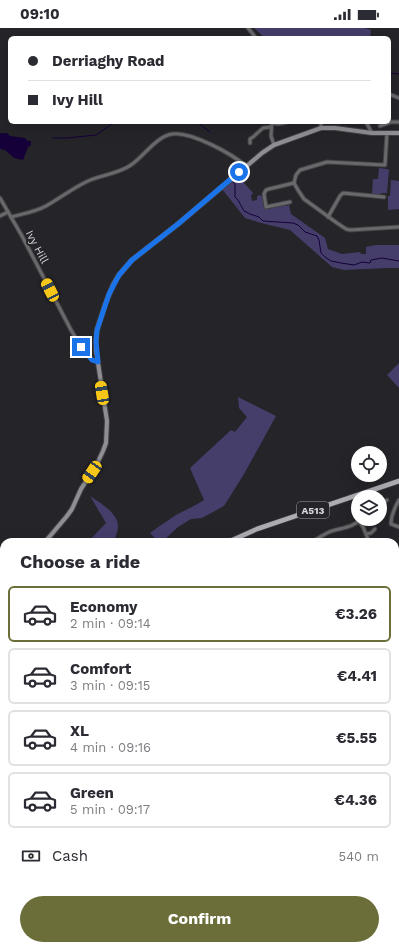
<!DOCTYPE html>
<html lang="en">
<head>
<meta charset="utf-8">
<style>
	body { margin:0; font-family:"Work Sans",sans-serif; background:#f2f2f3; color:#2b2b33; height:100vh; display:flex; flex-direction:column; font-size:15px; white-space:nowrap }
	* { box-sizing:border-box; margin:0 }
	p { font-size:13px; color:#7c7c81 }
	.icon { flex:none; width:22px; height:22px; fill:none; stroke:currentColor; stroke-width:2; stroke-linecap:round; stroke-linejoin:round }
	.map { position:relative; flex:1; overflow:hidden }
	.panel { position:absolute; left:0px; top:510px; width:399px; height:412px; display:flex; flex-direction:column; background:#fff; border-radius:12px 12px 0 0; box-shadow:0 4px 16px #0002 }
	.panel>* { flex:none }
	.guide { position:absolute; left:8px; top:8px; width:383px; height:88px; border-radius:6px; box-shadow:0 4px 16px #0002; display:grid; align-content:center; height:88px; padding:0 20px; background:#fff }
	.buttons { position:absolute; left:351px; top:418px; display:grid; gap:8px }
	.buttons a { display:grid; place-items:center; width:36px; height:36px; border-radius:50%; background:#fff; box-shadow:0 4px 16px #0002; font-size:20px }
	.end { position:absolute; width:18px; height:18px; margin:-9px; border:5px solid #1a73e8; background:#fff; box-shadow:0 0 0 2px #fff }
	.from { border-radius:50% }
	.car { position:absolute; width:12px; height:24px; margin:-12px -6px; border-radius:5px; box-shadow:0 0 3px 1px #0007; background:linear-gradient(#f5c518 24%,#345 0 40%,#f5c518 0 76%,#345 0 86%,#f5c518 0) }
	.guide b { display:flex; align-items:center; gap:14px; height:38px; font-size:15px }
	.guide b+b { border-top:1px solid #e1e1e2 }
	.guide i { width:10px; height:10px; background:#2b2b33 }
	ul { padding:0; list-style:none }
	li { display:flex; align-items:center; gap:12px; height:56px; margin:0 8px 6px; padding:0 12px; border:2px solid #e1e1e2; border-radius:6px }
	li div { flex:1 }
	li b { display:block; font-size:15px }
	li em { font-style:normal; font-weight:700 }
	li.on { border-color:#6c6e3a }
	li>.icon { width:36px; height:36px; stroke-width:1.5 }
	h2 { padding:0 20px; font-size:18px; line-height:48px }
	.pay { display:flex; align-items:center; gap:10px; height:44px; padding:0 20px; font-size:15px }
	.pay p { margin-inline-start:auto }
	.button { display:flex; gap:8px; margin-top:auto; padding:8px 20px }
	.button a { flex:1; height:46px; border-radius:24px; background:#6c6e3a; color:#fff; font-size:16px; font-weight:700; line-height:46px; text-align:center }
	.status { display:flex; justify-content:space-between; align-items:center; height:28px; padding:0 20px; background:#fff; direction:ltr }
	.status svg { height:11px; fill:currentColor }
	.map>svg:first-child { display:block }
</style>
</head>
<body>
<div class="status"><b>09:10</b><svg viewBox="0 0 49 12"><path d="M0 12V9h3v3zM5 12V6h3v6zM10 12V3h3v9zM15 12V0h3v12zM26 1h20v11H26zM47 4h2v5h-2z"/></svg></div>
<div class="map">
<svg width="399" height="922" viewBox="0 0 399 922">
	<rect width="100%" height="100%" fill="#252429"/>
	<!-- green -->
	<g fill="#453d6a">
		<polygon points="254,0 365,0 371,2 370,10 265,10"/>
		<polygon points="379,140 387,141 389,142 387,165 381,165 381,166 372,166 373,151 378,151"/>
		<polygon points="237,147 253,165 253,166 251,167 252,173 257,172 257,168 260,167 263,169 266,180 285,176 286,178 289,177 291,186 325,210 328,221 342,226 360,224 361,226 366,226 366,219 376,217 399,217 399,240 388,240 344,242 332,239 290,202 261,195 245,190 222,161"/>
		<polygon points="391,152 399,153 399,181 388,182 388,168 390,168"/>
		<polygon points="399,335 399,360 387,347"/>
		<path d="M238,369l38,19 -32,58 -20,32 -22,12 -11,1 -13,8 -16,15h-3l-9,-9c8,-6 17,-12 26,-18 9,-5 19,-9 28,-15l-14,-32 41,-38 4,2 12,-15 -8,-9z"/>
		<path d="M90,468c10,7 28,17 28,30 0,6 -3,11 -4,16h-26l18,-19z"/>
		<polygon points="162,918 189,918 190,922 162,922"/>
		<polygon points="192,918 236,918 236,922 193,922"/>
	</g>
	<!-- water -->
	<polygon fill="#15003a" points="0,105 7,105 10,108 25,110 28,113 31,113 31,117 28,119 23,132 14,130 5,122 0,121"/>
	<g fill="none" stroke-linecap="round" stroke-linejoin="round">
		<!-- stream -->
		<g stroke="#15003a" stroke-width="1">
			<polyline points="389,45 399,46"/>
			<polyline points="124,94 126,95 131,94"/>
			<path d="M139,94c3,2 6,2 10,0"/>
			<polyline points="197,94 210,104"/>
			<polyline points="53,110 67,110 96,107 115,94"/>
			<polyline points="233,154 235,156 235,169 238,172 244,183 250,186 259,189 263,193 293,195 298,197 305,204 317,208 319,212 321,225 325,229 331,233 341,235 354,237 362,234 370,235 371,232 382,230 399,233"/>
		</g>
		<defs>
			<g id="street">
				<polyline points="248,0 256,10"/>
				<polyline points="389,66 399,70"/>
				<polyline points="272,94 271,108 274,117"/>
				<polyline points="321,94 321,100"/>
				<polyline points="366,94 372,105"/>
				<polyline points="272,95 278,96 288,94"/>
				<polyline points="380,98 391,94 399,94"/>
				<polyline points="387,105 385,137 327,134 300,142 296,147 294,155 298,162 304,171 337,195 346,201 350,202 399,199"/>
				<polyline points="250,115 250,111 253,109 263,100 271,99"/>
				<polyline points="0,170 22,208 71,302 81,319 92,332 98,334"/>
				<polyline points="290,174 266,179 264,166 266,162 269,161 294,155"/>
				<polyline points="0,188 8,184"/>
				<path d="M11,189c11,-3 24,-5 35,-11 14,-8 27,-18 42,-25 13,-6 30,-7 43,-16 12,-8 26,-29 41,-31 19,-3 60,20 74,32"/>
				<polyline points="328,189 340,168 343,165 384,169"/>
				<path d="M399,472c-4,7 -8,16 -8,24l8,3"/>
				<polyline points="380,476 387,472"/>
				<polyline points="359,493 363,499 368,511 371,514"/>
				<polyline points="366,506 371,505 375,501"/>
				<polyline points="268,512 269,514"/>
				<path d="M312,514c6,-4 11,-7 17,-10 10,-4 24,-4 32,-13"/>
				<polyline points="395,530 399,535"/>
				<polyline points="0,649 4,646"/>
				<polyline points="0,662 4,669"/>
				<polyline points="0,694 4,694"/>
				<polyline points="0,747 4,741"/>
				<polyline points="0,763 2,774 0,781"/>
				<polyline points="0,797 4,799"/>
				<polyline points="0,840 4,840"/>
				<polyline points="0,868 4,869"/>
				<polyline points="0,896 4,898"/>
				<polyline points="395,906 399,916"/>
				<polyline points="272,918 273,922"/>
				<polyline points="365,918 367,922"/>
				<polyline points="88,922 90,918"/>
			</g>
			<g id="secondary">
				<polyline points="45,514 67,488 72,481 81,461 96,438 103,423 106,415 107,393 96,322 96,313 97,302 105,277 113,257 119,247 132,232 178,196 262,125 274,117 321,100 335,100 372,105 399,105"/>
				<path d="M4,589c-3,13 -4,24 0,37"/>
				<polyline points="156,918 156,922"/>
			</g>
			<g id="primary">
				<polyline points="228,514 257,501 399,453"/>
				<polyline points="0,636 4,633"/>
			</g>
		</defs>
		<!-- street casing -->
		<use href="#street" stroke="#424145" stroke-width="5"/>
		<!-- secondary casing -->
		<use href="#secondary" stroke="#424145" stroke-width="6"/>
		<!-- primary casing -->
		<use href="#primary" stroke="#424145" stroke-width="6"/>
		<!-- street -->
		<use href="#street" stroke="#69686b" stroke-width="3"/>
		<!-- secondary -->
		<use href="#secondary" stroke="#8f8f93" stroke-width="4"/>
		<!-- primary -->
		<use href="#primary" stroke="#adacb2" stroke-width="4.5"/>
	</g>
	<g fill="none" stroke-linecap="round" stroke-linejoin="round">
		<!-- route -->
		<polyline stroke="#1a73e8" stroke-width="5" points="81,319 92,332 98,334 96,313 97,302 109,266 119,247 132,232 178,196 239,144"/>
	</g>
	<g text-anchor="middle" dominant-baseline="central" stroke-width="4" stroke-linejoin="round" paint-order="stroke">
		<!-- shield labels -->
		<rect fill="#252429" stroke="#a2a2a6" stroke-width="1" x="297" y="474" width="32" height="16" rx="3"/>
		<g font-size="10" font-weight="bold" fill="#d8d8db">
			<text x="313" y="482">A513</text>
		</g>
		<!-- street labels -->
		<g font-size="11" fill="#d8d8db" stroke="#252429">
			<text transform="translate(37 219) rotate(62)">Ivy Hill</text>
		</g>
	</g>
</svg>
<div class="buttons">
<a><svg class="icon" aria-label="locate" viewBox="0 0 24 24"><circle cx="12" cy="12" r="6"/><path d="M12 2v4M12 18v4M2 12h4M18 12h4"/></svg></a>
<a><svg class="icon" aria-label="layers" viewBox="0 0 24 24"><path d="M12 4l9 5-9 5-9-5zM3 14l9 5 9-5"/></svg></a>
</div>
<i class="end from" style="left:239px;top:144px"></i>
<i class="end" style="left:81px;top:319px"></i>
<i class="car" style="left:50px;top:262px;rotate:333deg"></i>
<i class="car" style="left:102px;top:365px;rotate:351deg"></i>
<i class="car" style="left:92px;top:444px;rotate:214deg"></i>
<div class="guide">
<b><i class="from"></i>Derriaghy Road</b>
<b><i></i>Ivy Hill</b>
</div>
<section class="panel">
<h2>Choose a ride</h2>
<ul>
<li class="on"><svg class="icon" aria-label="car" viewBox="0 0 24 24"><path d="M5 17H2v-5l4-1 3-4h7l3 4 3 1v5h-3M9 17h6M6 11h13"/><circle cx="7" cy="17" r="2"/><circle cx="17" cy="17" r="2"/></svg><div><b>Economy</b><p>2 min · 09:14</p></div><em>€3.26</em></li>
<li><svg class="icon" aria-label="car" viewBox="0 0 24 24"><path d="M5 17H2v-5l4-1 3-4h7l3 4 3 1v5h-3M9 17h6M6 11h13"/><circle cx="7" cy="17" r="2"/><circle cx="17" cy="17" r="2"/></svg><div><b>Comfort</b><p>3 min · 09:15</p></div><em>€4.41</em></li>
<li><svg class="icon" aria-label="car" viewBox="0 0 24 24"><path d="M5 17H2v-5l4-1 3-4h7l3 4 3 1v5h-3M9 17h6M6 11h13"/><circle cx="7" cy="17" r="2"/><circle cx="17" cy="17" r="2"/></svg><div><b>XL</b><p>4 min · 09:16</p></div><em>€5.55</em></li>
<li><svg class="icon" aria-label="car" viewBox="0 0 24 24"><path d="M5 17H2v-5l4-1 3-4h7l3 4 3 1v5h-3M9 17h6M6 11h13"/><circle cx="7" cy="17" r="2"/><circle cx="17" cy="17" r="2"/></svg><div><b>Green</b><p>5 min · 09:17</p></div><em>€4.36</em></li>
</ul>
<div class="pay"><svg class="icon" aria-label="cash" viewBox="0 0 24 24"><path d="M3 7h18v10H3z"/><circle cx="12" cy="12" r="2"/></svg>Cash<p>540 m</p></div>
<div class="button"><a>Confirm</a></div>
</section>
</div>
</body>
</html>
